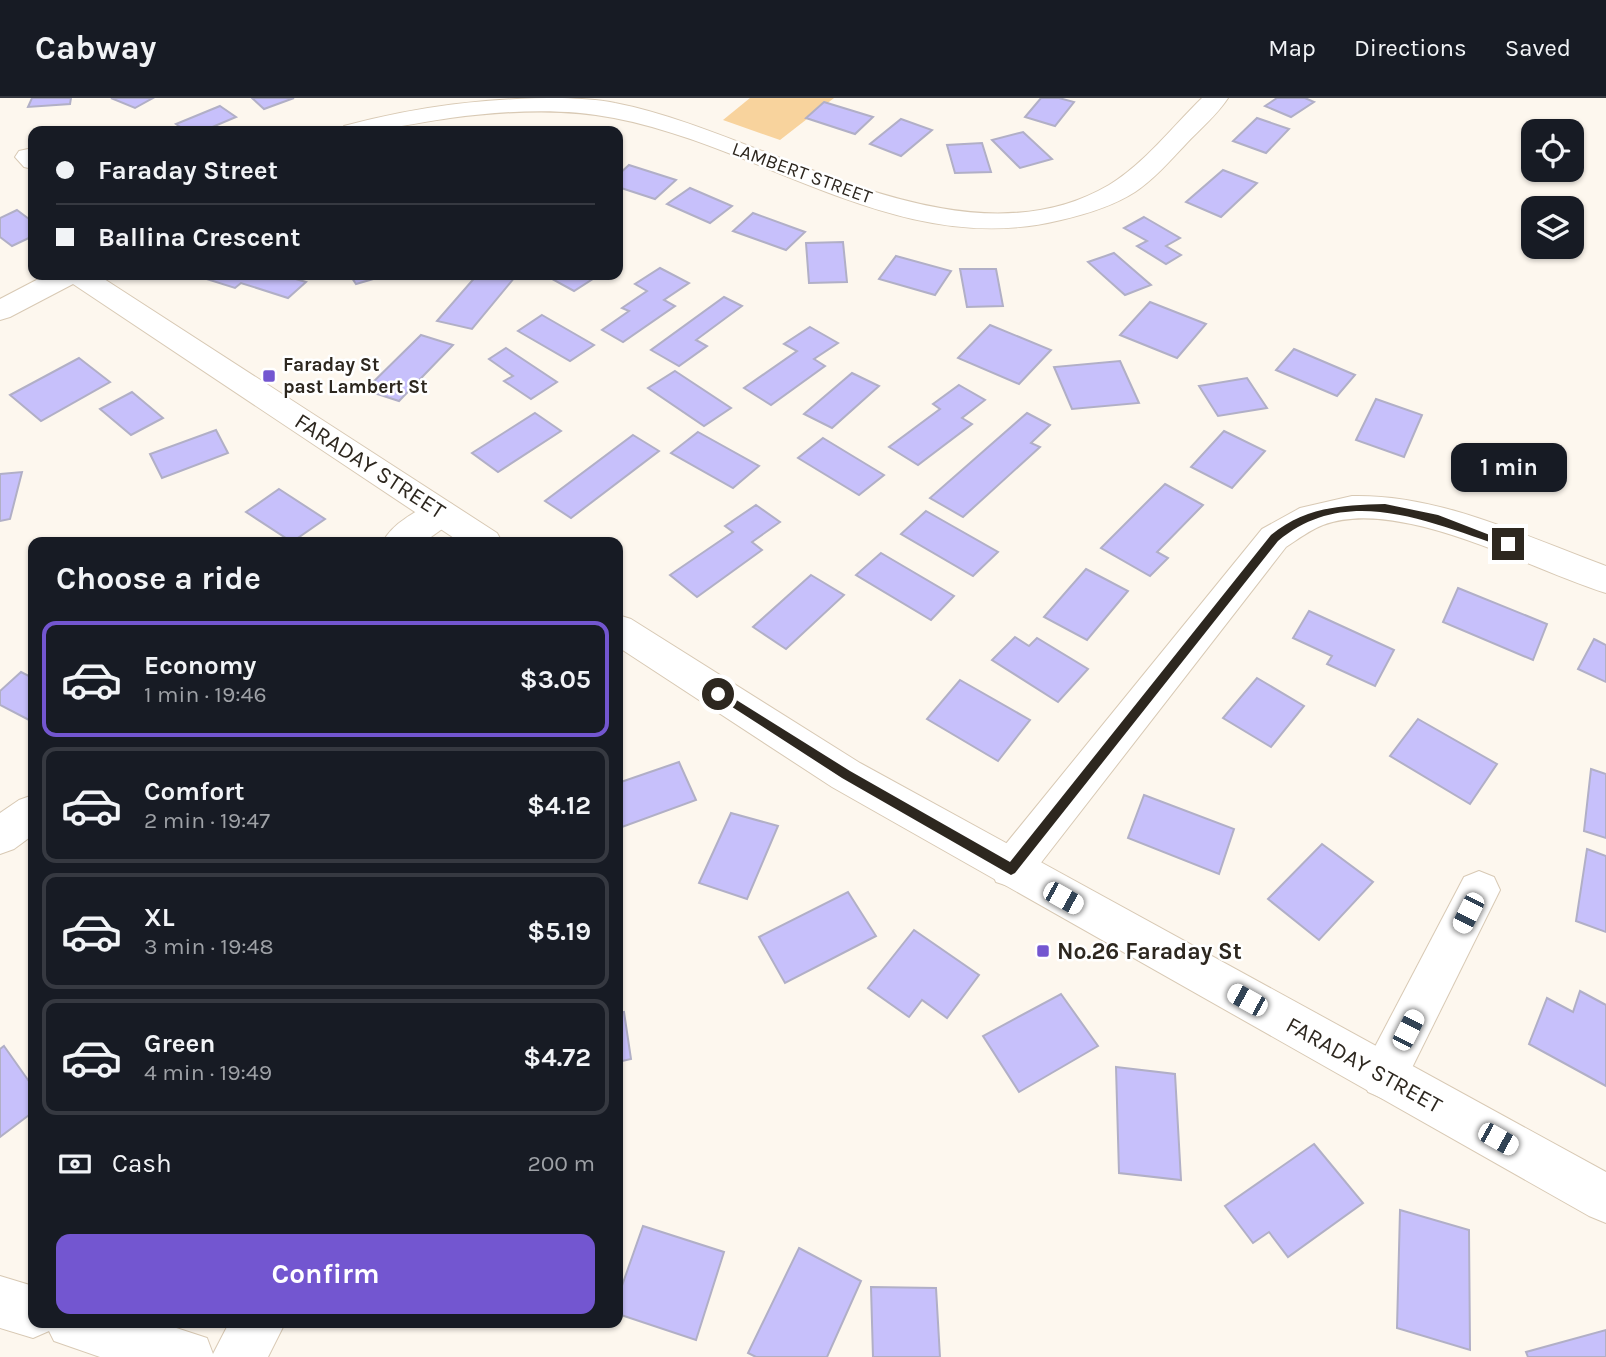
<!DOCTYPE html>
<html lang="en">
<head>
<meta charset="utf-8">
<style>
	body { margin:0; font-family:Karla,sans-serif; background:#20242c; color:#f1f3f6; height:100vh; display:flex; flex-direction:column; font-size:26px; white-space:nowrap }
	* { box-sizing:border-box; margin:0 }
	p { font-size:23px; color:#9ea1a6 }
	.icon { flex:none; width:38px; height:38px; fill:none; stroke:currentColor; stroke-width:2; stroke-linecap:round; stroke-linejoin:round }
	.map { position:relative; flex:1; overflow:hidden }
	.sheet { position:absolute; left:28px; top:439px; width:595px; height:791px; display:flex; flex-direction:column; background:#171b24; border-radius:14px; box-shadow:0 2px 5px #0004 }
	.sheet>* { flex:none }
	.banner { position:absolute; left:28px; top:28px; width:595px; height:154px; border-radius:14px; box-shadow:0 2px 5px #0004; display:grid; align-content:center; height:154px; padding:0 28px; background:#171b24 }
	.fabs { position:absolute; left:1521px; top:21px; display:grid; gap:14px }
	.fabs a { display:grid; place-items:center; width:63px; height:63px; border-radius:14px; background:#171b24; box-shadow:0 2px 5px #0004; font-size:35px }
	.end { position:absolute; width:32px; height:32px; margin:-16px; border:9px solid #2d271f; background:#fff; box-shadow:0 0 0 4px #fff }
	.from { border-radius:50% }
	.bubble { position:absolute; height:49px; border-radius:14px; background:#171b24; box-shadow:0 2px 5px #0004; font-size:23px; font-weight:700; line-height:49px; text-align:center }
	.car { position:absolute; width:21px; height:42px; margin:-21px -10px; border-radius:9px; box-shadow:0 0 5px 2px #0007; background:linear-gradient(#fff 24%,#345 0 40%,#fff 0 76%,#345 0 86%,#fff 0) }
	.banner b { display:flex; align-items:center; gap:24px; height:66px; font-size:26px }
	.banner b+b { border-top:2px solid #363941 }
	.banner i { width:18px; height:18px; background:#f1f3f6 }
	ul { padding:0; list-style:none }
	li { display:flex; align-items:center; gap:21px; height:116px; margin:0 14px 10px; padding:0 14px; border:4px solid #363941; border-radius:14px }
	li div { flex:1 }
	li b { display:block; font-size:26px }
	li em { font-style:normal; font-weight:700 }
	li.active { border-color:#7356d0 }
	li>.icon { width:63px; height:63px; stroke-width:1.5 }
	h2 { padding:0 28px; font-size:32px; line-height:84px }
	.pay { display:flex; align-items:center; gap:18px; height:77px; padding:0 28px; font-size:26px }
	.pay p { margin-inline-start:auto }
	.button { display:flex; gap:14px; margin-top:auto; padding:14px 28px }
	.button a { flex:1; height:80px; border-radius:14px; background:#7356d0; color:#fff; font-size:28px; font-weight:700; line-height:80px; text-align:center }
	header { display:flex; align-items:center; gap:42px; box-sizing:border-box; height:98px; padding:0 35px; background:#171b24; border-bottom:2px solid #363941 }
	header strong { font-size:33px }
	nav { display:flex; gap:38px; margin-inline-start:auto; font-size:24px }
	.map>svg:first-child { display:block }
</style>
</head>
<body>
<header>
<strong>Cabway</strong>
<nav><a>Map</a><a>Directions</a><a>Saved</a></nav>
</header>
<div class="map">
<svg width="1606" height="1259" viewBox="0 0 1606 1259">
	<rect width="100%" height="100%" fill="#fdf7ee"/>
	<!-- green -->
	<polygon fill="#f8d39d" points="750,0 834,0 780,42 723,22"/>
	<!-- building -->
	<g fill="#c7c0fb" stroke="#b1afc6" stroke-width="2">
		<polygon points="32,0 71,0 70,6 28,9"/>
		<polygon points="111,0 153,0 135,10"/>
		<polygon points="252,0 294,0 264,11"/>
		<polygon points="1041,0 1059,0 1074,4 1055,28 1025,19"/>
		<polygon points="1277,0 1305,0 1314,4 1291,19 1265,8"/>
		<polygon points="824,4 873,19 855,36 806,20"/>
		<polygon points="220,8 236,19 203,33 186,33 176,26"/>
		<polygon points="1257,20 1289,31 1266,55 1233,43"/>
		<polygon points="901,21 932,32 901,58 870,46"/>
		<polygon points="1023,34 1052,61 1020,70 992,42"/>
		<polygon points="982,45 991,74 955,75 947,47"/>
		<polygon points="629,67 676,82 655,101 618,89 618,77"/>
		<polygon points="1223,72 1257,85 1221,119 1186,104"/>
		<polygon points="690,90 732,108 710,125 667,106"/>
		<polygon points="17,112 33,124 33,138 12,148 0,139 0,120"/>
		<polygon points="753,115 805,134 786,152 733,133"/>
		<polygon points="1144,119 1180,140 1166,148 1181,157 1166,166 1137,148 1147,143 1124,130"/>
		<polygon points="843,144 847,184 809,185 806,145"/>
		<polygon points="1114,155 1151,187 1125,197 1088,164"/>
		<polygon points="896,158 951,173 935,197 879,181"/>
		<polygon points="660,170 689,185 664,202 675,208 623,244 602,232 629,213 622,210 647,193 635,186"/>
		<polygon points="960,171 996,171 1003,208 967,209"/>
		<polygon points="194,177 282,177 306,184 288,200 241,185 235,190"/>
		<polygon points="350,177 387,177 356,186"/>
		<polygon points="477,177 515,179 472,231 437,223"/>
		<polygon points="558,177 599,177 574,193 552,181"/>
		<polygon points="724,199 742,208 696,242 707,248 679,268 651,252"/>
		<polygon points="1150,204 1206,226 1177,260 1120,237"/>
		<polygon points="542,217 594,247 570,263 518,233"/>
		<polygon points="990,227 1051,252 1019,286 958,260"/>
		<polygon points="810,229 838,245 814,261 825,268 771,307 744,290 797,253 784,246"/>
		<polygon points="421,237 453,247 399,303 365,292"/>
		<polygon points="506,250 557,284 531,301 504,283 513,278 489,261"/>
		<polygon points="1294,251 1355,277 1337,298 1276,272"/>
		<polygon points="79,260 110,284 41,323 10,297"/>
		<polygon points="1120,263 1139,305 1072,311 1054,269"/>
		<polygon points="675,273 731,310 704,328 648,290"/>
		<polygon points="852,275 879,288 832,330 804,316"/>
		<polygon points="1247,280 1267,310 1218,318 1199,288"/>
		<polygon points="959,287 985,302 962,320 972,326 918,367 889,349 940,311 933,306"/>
		<polygon points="132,294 163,320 131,337 100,311"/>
		<polygon points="1376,301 1422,317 1404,359 1356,342"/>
		<polygon points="535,315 561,333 498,374 472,355"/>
		<polygon points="1027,315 1050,327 1031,345 1040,349 963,419 930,400"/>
		<polygon points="216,332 228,355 162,380 150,356"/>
		<polygon points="1224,333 1265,353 1232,390 1191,369"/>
		<polygon points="698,334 759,368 733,390 671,355"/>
		<polygon points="633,337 659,353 571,420 545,403"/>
		<polygon points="823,340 884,377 859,397 798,360"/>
		<polygon points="22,374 10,421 0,423 0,376"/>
		<polygon points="1165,386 1203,407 1157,454 1168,460 1150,478 1101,450"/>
		<polygon points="279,391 325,421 292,444 246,414"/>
		<polygon points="756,407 780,424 752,444 762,452 697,499 670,477 733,434 725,428"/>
		<polygon points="926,413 998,454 973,478 901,436"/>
		<polygon points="881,455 954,498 931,522 856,477"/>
		<polygon points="1086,471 1128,493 1087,542 1044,519"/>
		<polygon points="811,477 844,497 786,551 753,529"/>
		<polygon points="1458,490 1547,526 1533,562 1443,524"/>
		<polygon points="1309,513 1394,552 1375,588 1327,566 1332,558 1293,540"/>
		<polygon points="1015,539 1029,548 1037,540 1088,571 1058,604 992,562"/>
		<polygon points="1594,541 1606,547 1606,584 1578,571"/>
		<polygon points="21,574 33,580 33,624 0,607 0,593"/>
		<polygon points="1257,580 1304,608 1271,649 1223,620"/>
		<polygon points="960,582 1030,622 998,663 927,621"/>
		<polygon points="1418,621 1497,666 1470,706 1390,658"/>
		<polygon points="679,664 696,702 622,729 618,719 618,685"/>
		<polygon points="1591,671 1606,676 1606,740 1584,733"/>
		<polygon points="1144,697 1234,731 1219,776 1128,740"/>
		<polygon points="731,715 778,728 747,801 699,785"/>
		<polygon points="1322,746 1373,784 1319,842 1268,801"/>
		<polygon points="1587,751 1606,758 1606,834 1576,823"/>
		<polygon points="848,794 876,838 785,885 759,839"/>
		<polygon points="914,832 979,877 947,920 922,902 909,919 868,890"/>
		<polygon points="1580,893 1606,907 1606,988 1529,946 1547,900 1573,914"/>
		<polygon points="1061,896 1098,948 1019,994 983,938"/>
		<polygon points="624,914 631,961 618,964 618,915"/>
		<polygon points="4,948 33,989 33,1014 0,1039 0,951"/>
		<polygon points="1116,969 1175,976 1181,1082 1119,1075"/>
		<polygon points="1314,1046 1363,1105 1288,1159 1269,1134 1253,1145 1225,1108"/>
		<polygon points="1400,1112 1469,1132 1470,1252 1397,1230"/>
		<polygon points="643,1128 724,1154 696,1242 618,1216 618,1199"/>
		<polygon points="799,1150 861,1183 827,1259 756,1259 748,1255"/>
		<polygon points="871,1189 936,1190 940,1259 873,1259"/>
		<polygon points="1606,1232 1606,1259 1528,1259 1526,1254"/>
	</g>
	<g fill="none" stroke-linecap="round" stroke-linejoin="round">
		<defs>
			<g id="minor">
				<path d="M562,0c18,1 36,1 53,5 151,29 344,170 494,82 36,-22 63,-58 93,-87h26c-11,17 -29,32 -43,47 -15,16 -31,34 -50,47 -22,14 -48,22 -74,28 -160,40 -296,-73 -447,-102 -53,-11 -111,-7 -164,0 -37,5 -72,15 -110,13l4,-5c75,-20 141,-28 218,-28z"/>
				<polygon points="28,51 33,53 33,71 24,69 15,59 19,53"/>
				<path d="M1352,398c88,-2 172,40 254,70v27c-75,-23 -206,-97 -283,-68 -13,5 -25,14 -37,22l-260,335 -15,5 -15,-5 -6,-13 6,-13 266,-327 38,-21z"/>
				<path d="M440,403l12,3 5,9 -5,9 -28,20h-41c8,-18 38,-35 57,-41z"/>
				<polygon points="33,697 33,737 14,751 0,756 0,715 19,702"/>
				<polygon points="1479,773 1494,779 1500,792 1400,994 1384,1001 1368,994 1361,978 1368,962 1464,779"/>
				<polygon points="0,1178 33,1188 33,1225 161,1225 207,1240 213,1256 229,1225 285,1225 268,1259 100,1259 54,1243 49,1233 33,1240 0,1230"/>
			</g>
			<g id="tertiary">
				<polygon points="46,177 98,177 497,435 502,444 460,444 73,186 10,219 0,222 0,201"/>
				<polygon points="618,517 631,521 860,665 1606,1074 1606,1125 1589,1118 832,689 618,549"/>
			</g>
		</defs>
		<!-- minor casing -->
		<use href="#minor" stroke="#d8c9b4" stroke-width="2"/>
		<!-- tertiary casing -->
		<use href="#tertiary" stroke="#d8c9b4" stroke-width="2"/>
		<!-- minor -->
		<use href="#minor" fill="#fff" fill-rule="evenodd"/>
		<!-- tertiary -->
		<use href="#tertiary" fill="#fff" fill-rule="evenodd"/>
	</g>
	<!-- route -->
	<path fill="#2d271f" d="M1385,406l53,11 75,29 -5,4c-75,-24 -160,-66 -230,-7l-263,332 -4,2 -169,-97 -130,-84 6,-5 4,2 128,80 160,91 261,-327c34,-28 71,-30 114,-31z"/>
	<!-- markers -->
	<g fill="#7356d0" stroke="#fff" stroke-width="2.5">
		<rect x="262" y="271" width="14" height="14" rx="3.5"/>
		<rect x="1036" y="846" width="14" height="14" rx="3.5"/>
	</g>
	<g text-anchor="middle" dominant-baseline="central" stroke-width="5" stroke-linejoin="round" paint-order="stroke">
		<!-- far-street labels -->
		<g font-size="19" fill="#2d271f" stroke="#fff">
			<text transform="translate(802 75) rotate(20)">LAMBERT STREET</text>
		</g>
		<!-- far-poi labels -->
		<g font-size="19" font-weight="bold" fill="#2d271f" stroke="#fff" text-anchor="start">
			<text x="283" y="267">Faraday St<tspan x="283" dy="22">past Lambert St</tspan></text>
		</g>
		<!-- street labels -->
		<g font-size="23" fill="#2d271f" stroke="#fff">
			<text transform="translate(370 368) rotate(33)">FARADAY STREET</text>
			<text transform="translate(1364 967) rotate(29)">FARADAY STREET</text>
		</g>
		<!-- poi labels -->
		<g font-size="23" font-weight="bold" fill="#2d271f" stroke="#fff" text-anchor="start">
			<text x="1057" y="853">No.26 Faraday St</text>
		</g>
	</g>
</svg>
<div class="fabs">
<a><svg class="icon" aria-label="locate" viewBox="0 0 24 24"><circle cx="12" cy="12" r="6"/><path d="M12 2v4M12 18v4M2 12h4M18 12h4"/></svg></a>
<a><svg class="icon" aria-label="layers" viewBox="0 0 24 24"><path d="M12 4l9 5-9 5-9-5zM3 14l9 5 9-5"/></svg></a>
</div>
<i class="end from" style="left:718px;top:596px"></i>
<i class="end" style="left:1508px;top:446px"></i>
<div class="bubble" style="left:1451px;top:345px;width:116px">1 min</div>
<i class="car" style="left:1063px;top:800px;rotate:119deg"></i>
<i class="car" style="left:1468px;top:815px;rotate:207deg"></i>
<i class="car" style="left:1247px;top:902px;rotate:299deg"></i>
<i class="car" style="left:1408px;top:932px;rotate:27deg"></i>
<i class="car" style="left:1498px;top:1041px;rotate:119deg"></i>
<div class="banner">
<b><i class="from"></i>Faraday Street</b>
<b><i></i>Ballina Crescent</b>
</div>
<section class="sheet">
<h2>Choose a ride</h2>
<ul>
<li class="active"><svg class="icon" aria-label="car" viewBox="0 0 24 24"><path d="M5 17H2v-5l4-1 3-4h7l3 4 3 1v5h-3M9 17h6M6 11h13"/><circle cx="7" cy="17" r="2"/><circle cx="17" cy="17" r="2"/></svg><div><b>Economy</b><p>1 min · 19:46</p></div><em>$3.05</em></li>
<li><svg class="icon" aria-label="car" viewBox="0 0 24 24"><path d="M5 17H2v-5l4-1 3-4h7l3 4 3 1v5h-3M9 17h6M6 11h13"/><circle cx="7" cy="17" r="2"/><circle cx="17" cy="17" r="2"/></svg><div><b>Comfort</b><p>2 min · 19:47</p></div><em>$4.12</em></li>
<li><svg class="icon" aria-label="car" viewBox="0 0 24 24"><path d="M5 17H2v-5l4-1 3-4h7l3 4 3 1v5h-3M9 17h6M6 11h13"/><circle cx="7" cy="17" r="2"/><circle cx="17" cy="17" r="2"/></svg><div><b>XL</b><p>3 min · 19:48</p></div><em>$5.19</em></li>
<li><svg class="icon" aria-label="car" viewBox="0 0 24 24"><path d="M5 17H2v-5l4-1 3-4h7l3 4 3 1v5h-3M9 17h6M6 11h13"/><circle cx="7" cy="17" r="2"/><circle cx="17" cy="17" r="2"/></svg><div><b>Green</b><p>4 min · 19:49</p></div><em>$4.72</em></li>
</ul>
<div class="pay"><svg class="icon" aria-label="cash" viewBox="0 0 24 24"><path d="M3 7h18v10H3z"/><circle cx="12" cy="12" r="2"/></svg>Cash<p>200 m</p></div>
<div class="button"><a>Confirm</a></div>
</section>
</div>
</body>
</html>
